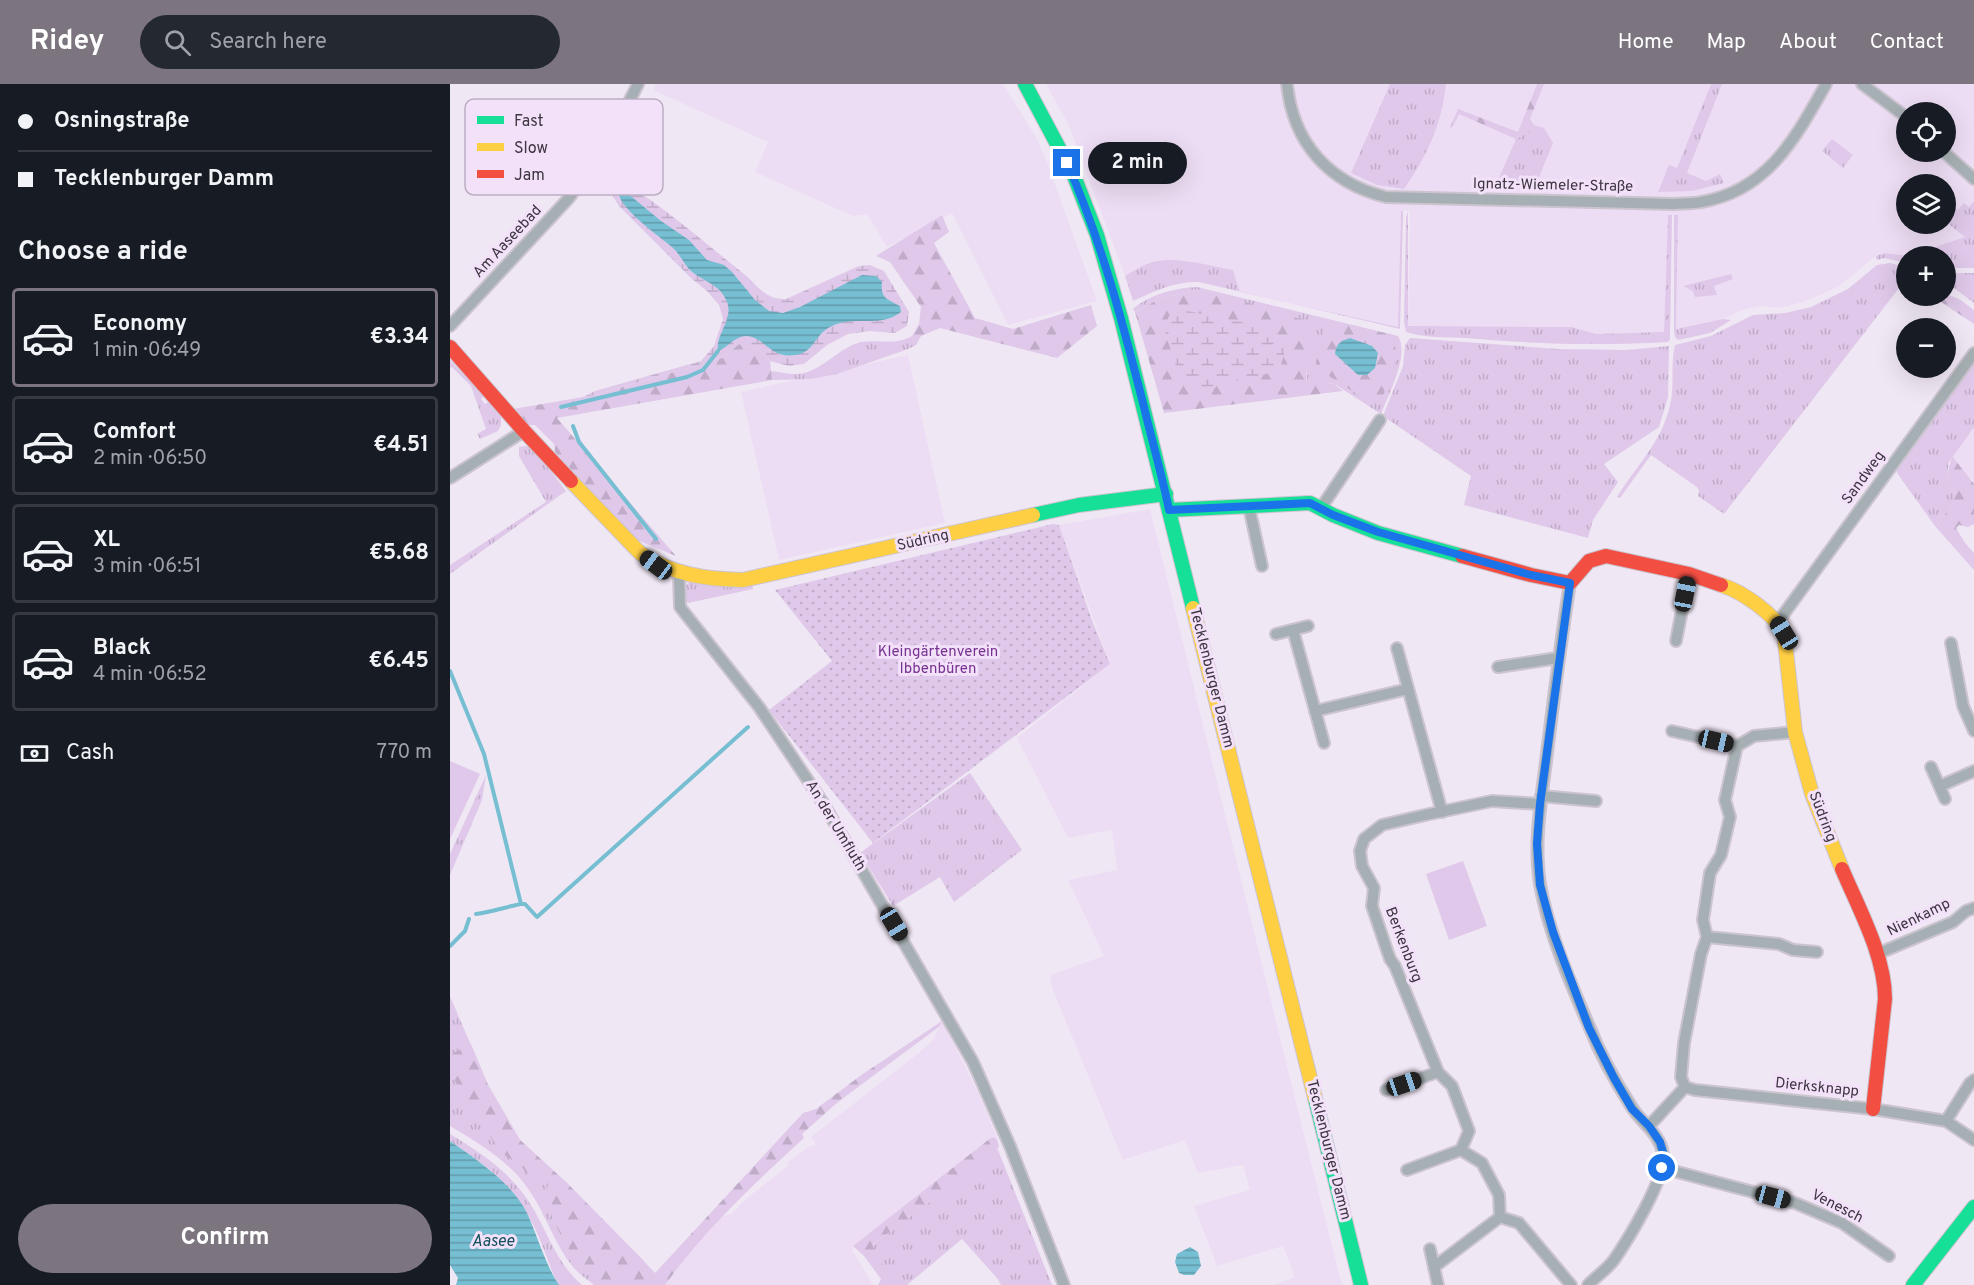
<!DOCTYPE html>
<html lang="en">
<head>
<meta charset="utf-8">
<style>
	body { margin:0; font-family:Overpass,sans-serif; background:#242831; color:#f1f3f6; height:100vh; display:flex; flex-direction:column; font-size:22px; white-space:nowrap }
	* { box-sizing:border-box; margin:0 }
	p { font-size:20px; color:#9ea1a6 }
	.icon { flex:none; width:33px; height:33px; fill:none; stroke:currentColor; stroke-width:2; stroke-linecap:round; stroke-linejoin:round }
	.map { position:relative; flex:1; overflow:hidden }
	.drawer { display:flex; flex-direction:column; background:#171b24; width:450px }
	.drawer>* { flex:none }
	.banner { display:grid; align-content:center; height:132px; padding:0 18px; background:#171b24 }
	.tools { position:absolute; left:1446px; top:18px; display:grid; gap:12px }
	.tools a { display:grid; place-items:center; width:60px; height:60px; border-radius:50%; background:#171b24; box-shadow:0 6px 24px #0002; font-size:30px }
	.end { position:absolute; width:27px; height:27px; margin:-14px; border:8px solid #1a73e8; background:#fff; box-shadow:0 0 0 3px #fff }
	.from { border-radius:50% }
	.bubble { position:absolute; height:42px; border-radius:21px; background:#171b24; box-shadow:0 6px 24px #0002; font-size:20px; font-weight:700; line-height:42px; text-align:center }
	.car { position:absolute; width:18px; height:36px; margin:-18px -9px; border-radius:8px; box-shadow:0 0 4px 2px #0007; background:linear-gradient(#222 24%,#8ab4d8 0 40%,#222 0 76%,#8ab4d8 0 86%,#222 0) }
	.banner b { display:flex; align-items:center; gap:21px; height:57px; font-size:22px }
	.banner b+b { border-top:2px solid #363941 }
	.banner i { width:15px; height:15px; background:#f1f3f6 }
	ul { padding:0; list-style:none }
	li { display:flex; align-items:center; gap:18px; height:99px; margin:0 12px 9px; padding:0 6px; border:3px solid #363941; border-radius:6px }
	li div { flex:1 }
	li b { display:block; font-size:22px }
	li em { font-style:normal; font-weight:700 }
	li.active { border-color:#7c747f }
	li>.icon { width:54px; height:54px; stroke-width:1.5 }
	h2 { padding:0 18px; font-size:27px; line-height:72px }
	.pay { display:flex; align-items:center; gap:15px; height:66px; padding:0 18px; font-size:22px }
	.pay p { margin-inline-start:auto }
	.primary-button { display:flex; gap:12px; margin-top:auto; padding:12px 18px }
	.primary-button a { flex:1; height:69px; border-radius:36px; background:#7c747f; color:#fff; font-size:24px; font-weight:700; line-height:69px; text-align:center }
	header { display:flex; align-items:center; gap:36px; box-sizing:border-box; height:84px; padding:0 30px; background:#7c747f; color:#fff }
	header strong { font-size:28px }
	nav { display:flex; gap:33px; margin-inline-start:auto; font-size:21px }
	.search { width:420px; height:54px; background:#242831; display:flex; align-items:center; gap:15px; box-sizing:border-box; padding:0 21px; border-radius:33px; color:#9ea1a6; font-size:22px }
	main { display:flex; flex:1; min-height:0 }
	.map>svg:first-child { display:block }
</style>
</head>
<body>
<header>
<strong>Ridey</strong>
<div class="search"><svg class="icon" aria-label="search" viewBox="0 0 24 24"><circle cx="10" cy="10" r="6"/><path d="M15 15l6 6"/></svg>Search here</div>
<nav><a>Home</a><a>Map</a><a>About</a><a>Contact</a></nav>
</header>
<main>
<section class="drawer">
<div class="banner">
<b><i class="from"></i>Osningstraße</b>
<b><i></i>Tecklenburger Damm</b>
</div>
<h2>Choose a ride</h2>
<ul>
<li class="active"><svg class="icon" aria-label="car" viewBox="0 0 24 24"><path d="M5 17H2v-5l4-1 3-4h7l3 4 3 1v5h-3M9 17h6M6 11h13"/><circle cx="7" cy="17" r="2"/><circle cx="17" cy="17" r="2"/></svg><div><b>Economy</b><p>1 min · 06:49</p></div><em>€3.34</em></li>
<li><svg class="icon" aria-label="car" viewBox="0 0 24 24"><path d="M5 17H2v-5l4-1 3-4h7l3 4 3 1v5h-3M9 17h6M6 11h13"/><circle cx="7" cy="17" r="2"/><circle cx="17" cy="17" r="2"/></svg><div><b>Comfort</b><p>2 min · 06:50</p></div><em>€4.51</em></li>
<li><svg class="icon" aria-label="car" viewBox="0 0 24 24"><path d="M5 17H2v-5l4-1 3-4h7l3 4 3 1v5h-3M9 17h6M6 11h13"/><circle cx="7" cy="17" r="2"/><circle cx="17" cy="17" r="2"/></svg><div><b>XL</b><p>3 min · 06:51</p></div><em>€5.68</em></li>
<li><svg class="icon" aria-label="car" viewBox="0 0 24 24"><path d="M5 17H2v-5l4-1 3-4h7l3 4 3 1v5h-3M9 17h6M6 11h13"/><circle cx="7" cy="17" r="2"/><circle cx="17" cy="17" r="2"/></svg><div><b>Black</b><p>4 min · 06:52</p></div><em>€6.45</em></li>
</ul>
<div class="pay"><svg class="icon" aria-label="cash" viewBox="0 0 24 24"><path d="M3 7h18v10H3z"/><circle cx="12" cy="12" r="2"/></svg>Cash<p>770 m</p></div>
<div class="primary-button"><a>Confirm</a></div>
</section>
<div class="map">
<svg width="1524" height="1201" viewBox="0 0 1524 1201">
	<defs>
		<pattern id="grass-tufts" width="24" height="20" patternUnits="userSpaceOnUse" patternTransform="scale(1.5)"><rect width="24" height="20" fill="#dfc8e9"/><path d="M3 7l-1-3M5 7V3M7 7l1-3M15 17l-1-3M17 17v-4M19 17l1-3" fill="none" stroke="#c0acc9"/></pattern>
		<pattern id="forest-firs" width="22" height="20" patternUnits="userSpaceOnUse" patternTransform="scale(1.5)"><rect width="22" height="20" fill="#dfc8e9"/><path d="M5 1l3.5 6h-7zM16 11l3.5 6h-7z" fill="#c0acc9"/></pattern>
		<pattern id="wetland-marsh" width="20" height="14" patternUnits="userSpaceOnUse" patternTransform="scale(1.5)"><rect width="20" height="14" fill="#dfc8e9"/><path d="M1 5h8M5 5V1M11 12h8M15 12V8" fill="none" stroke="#c0acc9"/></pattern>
		<pattern id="garden-dots" width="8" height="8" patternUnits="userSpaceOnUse" patternTransform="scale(1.5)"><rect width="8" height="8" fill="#dfc8e9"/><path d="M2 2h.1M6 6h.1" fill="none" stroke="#c0acc9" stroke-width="1.8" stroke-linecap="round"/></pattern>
		<pattern id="water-rules" width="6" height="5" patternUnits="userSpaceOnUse" patternTransform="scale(1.5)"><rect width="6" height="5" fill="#76bed1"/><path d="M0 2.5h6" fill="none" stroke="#629bab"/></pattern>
	</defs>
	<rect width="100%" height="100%" fill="#f0e7f4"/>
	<!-- built -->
	<g fill="#edddf4" fill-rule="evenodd">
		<polygon points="206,0 553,0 587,55 597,78 647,217 558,241 502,129 437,163 417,130 403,132 305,88 318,58 203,6"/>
		<path d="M596,0h928v117l-5,6 -11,3 -10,-8 -2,4v-22h-40v40h40v-2l20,15 -58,19 -24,-3 -8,3 -38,31 -35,15 -24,6 -18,-2 -19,4 -19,9 -47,10 2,-114h-10l-4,118 -68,1 -24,-7 -164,-1 2,-115h-9l-3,116 -158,-35 -7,-22 -49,-8 -23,-2 -13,3 -23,13 -56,-150zM1456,28h40v40h-40z"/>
		<polygon points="458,271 495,439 329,476 291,308"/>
		<polygon points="1524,343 1524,400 1502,372"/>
		<polygon points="700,425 854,1051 892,1201 825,1201 845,1193 833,1162 767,1182 744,1122 800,1106 793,1081 748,1089 735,1056 673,1076 602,904 600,891 654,872 618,796 667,786 662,746 618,754 567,654 660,580 609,441"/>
		<polygon points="492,937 527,1006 547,1053 402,1166 423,1201 206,1201 271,1132 281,1130 297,1114 338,1082 337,1079 361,1061 362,1063 366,1060 361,1053 470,968 483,956"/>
	</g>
	<!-- grass -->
	<g fill="url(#grass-tufts)">
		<path d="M940,0h56c-5,42 -18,70 -42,105l-27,-4 -26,-12z"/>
		<polygon points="1261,0 1272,0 1237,89 1256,97 1270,90 1274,99 1242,107 1208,108 1219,81 1227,84"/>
		<polygon points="1084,41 1094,44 1103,59 1085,103 1045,103 1066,55 1080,48"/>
		<polygon points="1382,55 1403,71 1393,84 1372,67"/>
		<polygon points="1524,117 1524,184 1496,184 1496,172 1456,172 1456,179 1434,174 1427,176 1426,172 1434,169 1458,172 1515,153 1496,138 1496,122 1498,118 1508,126 1514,119 1519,123"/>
		<path d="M951,127h2v5l-3,113 -201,-47c-24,-1 -44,9 -66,19l-8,-25c7,-4 14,-9 22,-12 22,-10 62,2 86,6l7,22 158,35z"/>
		<path d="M958,127v115l164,1 24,7 68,-2 4,-117h4l-2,124 -2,3c-68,4 -135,2 -202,-4 -19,-1 -42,0 -60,-6l-2,-10 2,-104z"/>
		<polygon points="1224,131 1228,131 1226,245 1273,235 1281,236 1260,249 1228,256 1225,253 1224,246"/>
		<path d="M1440,179l16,4v12l-182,235 -26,-18 1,-5 -2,-4 -46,-32 -31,43 -3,-1c19,-31 45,-55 53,-92 5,-19 0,-40 5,-60l36,-9 42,-21 32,-2 26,-6 37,-18 29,-24z"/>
		<polygon points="1496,189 1524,189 1524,219 1496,198"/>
		<polygon points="1281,190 1283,195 1264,202 1267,211 1245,213 1243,207 1233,202"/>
		<path d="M747,203l201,49c12,19 -10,59 -17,78l-48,-31 -26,4v-13l-11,-56 -94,-28 -41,8 -26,14 -2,-3c17,-15 43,-21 64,-22z"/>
		<path d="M462,252h9l-5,9 -8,4 -71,25 -26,5 -39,1 -1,-9c10,1 22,5 33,2 19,-4 36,-26 57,-31 18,-3 35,4 51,-6z"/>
		<polygon points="960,254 1109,265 1177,266 1219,262 1218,313 1209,343 1154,380 1168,398 1143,436 1138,454 1014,421 1021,392 933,332 953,282 955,261"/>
		<polygon points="0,276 34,312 31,315 35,320 38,318 51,332 51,341 48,347 30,355 27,350 36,345 21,302 2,283 0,284"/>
		<polygon points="1524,279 1524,343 1499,378 1497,392 1503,403 1505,416 1500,426 1486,437 1524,482 1524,486 1485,442 1447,389 1447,384"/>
		<polygon points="76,362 83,364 116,407 0,490 0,481 96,418 69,372 69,363"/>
		<path d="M240,498l20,4 42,-2 1,5 -65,14c-5,-5 -3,-11 -2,-18z"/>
		<polygon points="520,689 572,766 504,818 490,793 443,822 410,769"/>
		<polygon points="36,691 32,716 0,791 0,770"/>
		<path d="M0,912l38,89 32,55 47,43 76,77 21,25h-70c-7,-6 -15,-11 -21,-18 -19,-23 -27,-53 -44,-77 -19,-28 -50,-47 -79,-64z"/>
		<path d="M0,1050c26,16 53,33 72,58 24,31 30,67 60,93h-23l-2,-2c-10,-23 -18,-51 -32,-73 -17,-29 -47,-50 -75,-69z"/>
		<polygon points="548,1066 602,1201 551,1201 547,1194 512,1155 457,1201 429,1201 436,1194 421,1162"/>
	</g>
	<!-- forest -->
	<g fill="url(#forest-firs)">
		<polygon points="1087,0 1094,0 1080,35 1084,41 1080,48 1066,55 1009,30 1002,44 1000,43 1008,25 1068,48"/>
		<polygon points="492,131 499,148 484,159 525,234 563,245 641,221 647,242 607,274 490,244 471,252 462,252 469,240 471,223 440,178 426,172"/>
		<polygon points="752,206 830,228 853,236 860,244 861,263 856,283 857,302 883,299 893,307 714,329 685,228 711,214"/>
		<polygon points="1496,210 1509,215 1524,226 1524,240 1482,212"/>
		<path d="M876,236l59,13 9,6c5,22 -4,39 -12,59l-11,5 -56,-36z"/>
		<polygon points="289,260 308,265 320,277 322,296 107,334 226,472 182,454 105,368 104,360 85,341 77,341 63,325 145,311 272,274"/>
		<polygon points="1502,372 1524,400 1524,440 1518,443 1509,441 1506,444 1515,459 1524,469 1524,482 1486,437 1500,426 1505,416 1503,403 1497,392"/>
		<path d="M492,937l-2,5 -102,76 -36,32 2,4c-51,47 -98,90 -139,147h-63c-24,-15 -50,-59 -55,-86 -2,-10 4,-18 0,-27l-7,6h-7l-16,-15 -17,-11 -50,-79v-18l21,-11 17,41 32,55 47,43 88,90 148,-160 13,-4 44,-33z"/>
		<polygon points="542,1053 547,1055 549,1062 545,1070 422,1161 443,1199 442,1201 428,1201 431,1195 414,1172 403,1162"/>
	</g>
	<!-- wetland -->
	<g fill="url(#wetland-marsh)">
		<path d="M173,98c43,26 82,61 121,92 8,6 13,14 21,19 7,5 13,6 21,6l73,-33 11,-1 14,6 25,41 -2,14 -12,7 -25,-2 -22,3 -21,11 -23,19 -15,2 -19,-5 -12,-12 -19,-5 -17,14 -127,37 -12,2 12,-6 106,-30 13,-15 9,-27 -4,-14 -11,-13 -17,-14 -72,-72 -7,-11 2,-7z"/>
		<polygon points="733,226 805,241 827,249 834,258 834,270 831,281 821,289 754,304 736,298 728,289 714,244 719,232"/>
	</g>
	<!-- park -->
	<g fill="#dfc8e9">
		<polygon points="0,677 30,690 0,755"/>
		<polygon points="1013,777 1037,842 999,856 976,790"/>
	</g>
	<!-- garden -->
	<polygon fill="url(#garden-dots)" points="603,440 609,441 643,539 660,580 423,759 319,626 382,577 325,506"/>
	<!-- water -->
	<g fill="url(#water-rules)">
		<path d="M171,107l5,1 35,29 28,19 18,20 17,5 8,7 23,28 14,11 14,2 17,-6 62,-32 14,1 6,6c-2,16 5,17 18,24l1,6c-21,17 -49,2 -71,15 -15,7 -16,26 -35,28 -25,4 -31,-19 -49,-19 -11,0 -19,12 -28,15 -3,-17 16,-31 9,-49 -7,-19 -25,-20 -38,-33 -6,-7 -10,-16 -17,-22 -13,-11 -49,-36 -53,-52z"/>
		<path d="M900,254l22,8 6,7 -3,15 -8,7h-9l-23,-21c1,-10 5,-13 15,-16z"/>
		<path d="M0,1057c26,18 63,43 77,72 10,22 19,53 32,72h-103l2,-7 -8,-13z"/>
		<polygon points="740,1163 748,1168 751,1182 744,1191 734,1191 729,1189 725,1178 727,1170"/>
	</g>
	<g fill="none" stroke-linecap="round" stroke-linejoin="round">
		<!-- stream -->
		<g stroke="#76bed1" stroke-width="4">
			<polyline points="111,323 237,293 253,286 268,267"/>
			<polyline points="123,342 129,358 206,455"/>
			<polyline points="0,587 34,670 71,820"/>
			<path d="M26,830c16,-2 29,-7 45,-10h4l12,13 211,-190"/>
			<polyline points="0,862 15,847 19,835"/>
		</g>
		<defs>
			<g id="street">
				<path d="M837,0c6,59 42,99 99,113l287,7c9,-1 19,0 28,-2 67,-11 95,-65 125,-118"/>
				<polyline points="1412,0 1456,33"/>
				<polyline points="1494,68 1524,95"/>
				<polyline points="0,242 119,114 158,59 188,0"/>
				<polyline points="0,394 74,347"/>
				<polyline points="799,423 812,482"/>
				<polyline points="871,424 930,336"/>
				<polyline points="229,491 230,523 309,623 373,719 523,978 560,1062 614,1201"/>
				<path d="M1120,499c-9,56 -16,113 -23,170 -5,44 -14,87 -7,131 8,47 30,98 49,142 11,28 26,55 42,80 10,17 29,27 32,48 4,23 -36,87 -49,106 -7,9 -18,17 -26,25"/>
				<polyline points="1328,538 1524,269"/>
				<polyline points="843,546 874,659"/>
				<polyline points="826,550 858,542"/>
				<polyline points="1226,557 1239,490"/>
				<polyline points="1501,559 1513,622 1524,647"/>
				<polyline points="947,564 992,728"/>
				<polyline points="1048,583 1108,574"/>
				<polyline points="865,627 958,605"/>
				<polyline points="1222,647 1287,662"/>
				<polyline points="1481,683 1495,715"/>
				<polyline points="1490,702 1524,687"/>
				<polyline points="1091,712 1146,717"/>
				<polyline points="1090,720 1042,717 975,731 932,741 914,755 910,767 912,782 924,804 922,822 940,875 945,882 988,988 1002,1002 1019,1047 1011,1066 1032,1079 1049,1111 1050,1133 1069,1139 1121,1201"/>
				<polyline points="1257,853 1329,860 1343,866 1367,868"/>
				<polyline points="1427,870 1503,838 1516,827 1524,824"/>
				<polyline points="1235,1003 1231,993 1234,959 1251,870 1257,853 1253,836 1260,789 1271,771 1280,733 1275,716 1287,662 1304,652 1345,648"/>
				<polyline points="936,1006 988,988"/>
				<polyline points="1496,1037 1520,999 1524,996"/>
				<polyline points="1199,1042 1235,1003 1245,1006 1423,1025 1496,1037 1524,1056"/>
				<polyline points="1212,1084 1345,1119 1392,1139 1439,1172"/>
				<polyline points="957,1086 1011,1066"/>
				<polyline points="980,1165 988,1201"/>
				<polyline points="984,1183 1050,1133"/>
			</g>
			<g id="fast">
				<polyline points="575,0 624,92 647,151 671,234 743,524"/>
				<polyline points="719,426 860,419 883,431 928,449 1012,472"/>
				<polyline points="583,431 629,421 716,410"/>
				<polyline points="865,1014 911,1201"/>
				<polyline points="1463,1201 1524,1123"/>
			</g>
			<g id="slow">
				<path d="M121,397l69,72c33,22 65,26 103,27l290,-65"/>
				<path d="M1271,501c22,7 52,28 63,48l11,99 17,62 30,75"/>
				<polyline points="743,524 865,1014"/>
			</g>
			<g id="jam">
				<polyline points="0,263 74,347 121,397"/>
				<polyline points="1012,472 1081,491 1120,499 1139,477 1156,472 1239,490 1271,501"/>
				<path d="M1392,785c17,40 43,87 43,130l-12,110"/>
			</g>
		</defs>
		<!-- street casing -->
		<use href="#street" stroke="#cbc4cf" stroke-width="14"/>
		<!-- fast casing -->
		<use href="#fast" stroke="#cbc4cf" stroke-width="16"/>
		<!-- slow casing -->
		<use href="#slow" stroke="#cbc4cf" stroke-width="16"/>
		<!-- jam casing -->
		<use href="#jam" stroke="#cbc4cf" stroke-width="16"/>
		<!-- street -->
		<use href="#street" stroke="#a6afb3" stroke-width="10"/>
		<!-- fast -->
		<use href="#fast" stroke="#16e098" stroke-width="14"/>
		<!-- slow -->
		<use href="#slow" stroke="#ffcf43" stroke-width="14"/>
		<!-- jam -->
		<use href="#jam" stroke="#f24e42" stroke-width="14"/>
	</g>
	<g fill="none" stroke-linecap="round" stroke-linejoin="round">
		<!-- route -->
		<path stroke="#1a73e8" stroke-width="8" d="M617,79c35,79 56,161 77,244 8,34 18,68 25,103l141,-7 23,12 45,17 153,43 39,8 -30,221 -3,40 3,41 13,47 36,96 25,50 18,31 17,17 11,16 4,14 -2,12"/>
	</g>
	<g text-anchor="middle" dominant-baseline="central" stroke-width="6" stroke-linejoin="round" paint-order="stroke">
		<!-- street labels -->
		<g font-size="15" fill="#3d3640" stroke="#f3e1fa">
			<text transform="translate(1103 102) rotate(1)">Ignatz-Wiemeler-Straße</text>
			<text transform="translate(58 158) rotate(-47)">Am Aaseebad</text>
			<text transform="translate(1414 394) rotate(-54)">Sandweg</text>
			<text transform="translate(473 457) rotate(-13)">Südring</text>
			<text transform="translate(761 594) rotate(76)">Tecklenburger Damm</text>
			<text transform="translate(1372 733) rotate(69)">Südring</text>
			<text transform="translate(385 742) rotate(59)">An der Umfluth</text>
			<text transform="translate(1469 834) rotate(-26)">Nienkamp</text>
			<text transform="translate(953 861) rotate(69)">Berkenburg</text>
			<text transform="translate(1367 1004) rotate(6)">Dierksknapp</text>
			<text transform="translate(878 1066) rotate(76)">Tecklenburger Damm</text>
			<text transform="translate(1387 1123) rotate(27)">Venesch</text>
		</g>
		<!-- park labels -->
		<g font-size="15" fill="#76328f" stroke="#f3e1fa">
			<text x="488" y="568">Kleingärtenverein<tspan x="488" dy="17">Ibbenbüren</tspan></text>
		</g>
		<!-- water labels -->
		<g font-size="16" font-style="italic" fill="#104e5a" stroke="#f3e1fa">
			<text x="43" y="1158">Aasee</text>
		</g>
	</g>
	<!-- legend -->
	<rect x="15" y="15" width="198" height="96" rx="9" fill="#f3e1fa" stroke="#bcaec2" stroke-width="1.5"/>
	<rect x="27" y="32" width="27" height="8" fill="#16e098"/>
	<rect x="27" y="59" width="27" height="8" fill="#ffcf43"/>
	<rect x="27" y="86" width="27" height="8" fill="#f24e42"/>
	<g font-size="16" fill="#3d3640">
		<text x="64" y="42">Fast</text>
		<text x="64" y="69">Slow</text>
		<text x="64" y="96">Jam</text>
	</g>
</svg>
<div class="tools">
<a><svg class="icon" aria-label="locate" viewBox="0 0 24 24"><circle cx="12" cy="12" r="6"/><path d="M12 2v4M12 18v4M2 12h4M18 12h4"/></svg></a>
<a><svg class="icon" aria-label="layers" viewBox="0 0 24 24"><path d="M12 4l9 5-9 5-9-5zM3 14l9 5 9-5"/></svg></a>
<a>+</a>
<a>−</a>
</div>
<i class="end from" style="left:1212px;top:1084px"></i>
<i class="end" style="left:617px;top:79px"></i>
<div class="bubble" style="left:638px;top:58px;width:99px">2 min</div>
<i class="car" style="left:206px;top:481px;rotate:307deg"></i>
<i class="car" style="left:1235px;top:510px;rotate:11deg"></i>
<i class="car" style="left:1334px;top:549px;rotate:328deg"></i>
<i class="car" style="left:1266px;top:657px;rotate:103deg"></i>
<i class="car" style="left:444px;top:840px;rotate:149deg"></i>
<i class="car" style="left:954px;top:1000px;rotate:71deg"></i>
<i class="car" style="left:1323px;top:1113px;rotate:105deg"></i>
</div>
</main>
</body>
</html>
